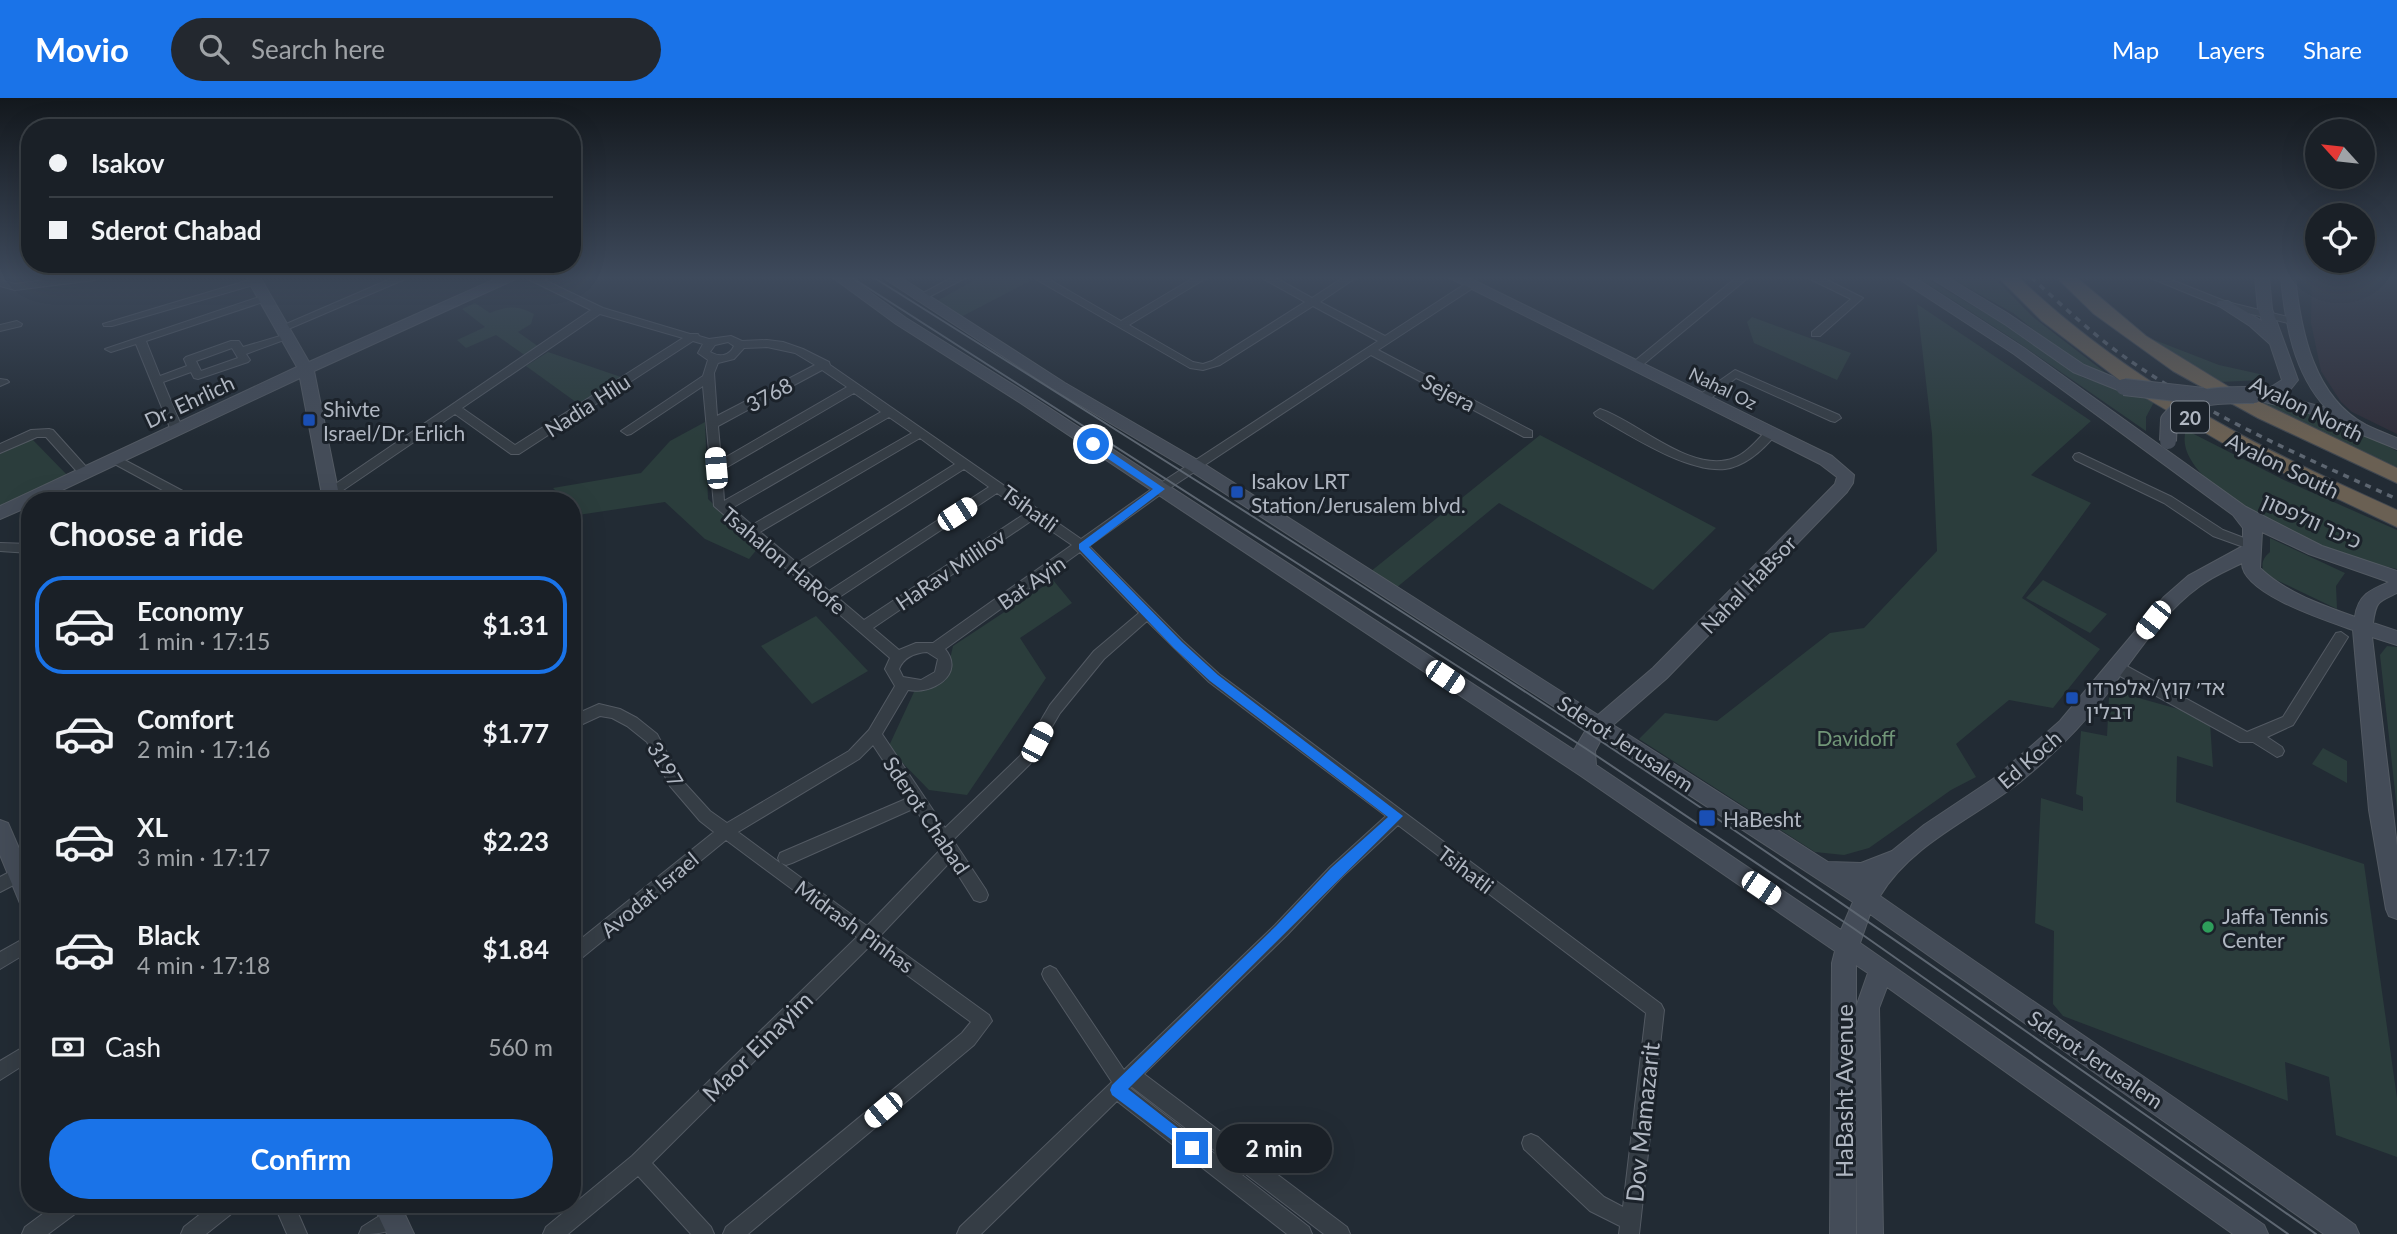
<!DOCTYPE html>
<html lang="en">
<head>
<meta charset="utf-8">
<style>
	body { margin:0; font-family:Lato,"Noto Sans Hebrew",sans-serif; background:#23282f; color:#f1f3f6; height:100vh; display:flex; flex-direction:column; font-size:26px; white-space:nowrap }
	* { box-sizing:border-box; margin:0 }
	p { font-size:23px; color:#9fa3a7 }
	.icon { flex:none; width:38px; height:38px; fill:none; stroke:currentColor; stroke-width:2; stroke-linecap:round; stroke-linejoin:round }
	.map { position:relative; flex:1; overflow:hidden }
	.panel { position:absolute; left:21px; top:394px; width:560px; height:721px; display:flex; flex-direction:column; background:#1a2027; border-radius:28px; box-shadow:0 7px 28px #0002,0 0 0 2px #383e44 }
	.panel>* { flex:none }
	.guide { position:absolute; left:21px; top:21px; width:560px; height:154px; border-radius:28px; box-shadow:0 7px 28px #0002,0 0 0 2px #383e44; display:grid; align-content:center; height:154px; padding:0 28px; background:#1a2027 }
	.needle { width:46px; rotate:297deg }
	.fabs { position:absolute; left:2305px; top:21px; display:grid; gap:14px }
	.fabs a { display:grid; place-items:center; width:70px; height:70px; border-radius:50%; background:#1a2027; box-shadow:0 7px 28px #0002,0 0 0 2px #383e44; font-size:35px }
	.end { position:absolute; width:32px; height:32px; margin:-16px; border:9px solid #1a73e8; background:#fff; box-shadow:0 0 0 4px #fff }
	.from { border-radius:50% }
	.bubble { position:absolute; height:49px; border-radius:24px; background:#1a2027; box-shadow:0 7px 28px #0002,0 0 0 2px #383e44; font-size:23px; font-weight:700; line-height:49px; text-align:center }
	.car { position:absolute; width:21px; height:42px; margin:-21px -10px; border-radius:9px; box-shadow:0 0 5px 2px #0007; background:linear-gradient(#fff 24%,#345 0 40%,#fff 0 76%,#345 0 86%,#fff 0) }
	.guide b { display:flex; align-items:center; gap:24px; height:66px; font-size:26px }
	.guide b+b { border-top:2px solid #383e44 }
	.guide i { width:18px; height:18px; background:#f1f3f6 }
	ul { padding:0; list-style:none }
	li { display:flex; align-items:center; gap:21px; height:98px; margin:0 14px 10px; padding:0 14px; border:4px solid transparent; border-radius:28px }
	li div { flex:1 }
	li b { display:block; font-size:26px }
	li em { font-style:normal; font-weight:700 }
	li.selected { border-color:#1a73e8 }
	li>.icon { width:63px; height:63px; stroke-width:1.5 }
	h2 { padding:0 28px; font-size:32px; line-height:84px }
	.pay { display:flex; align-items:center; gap:18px; height:77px; padding:0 28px; font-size:26px }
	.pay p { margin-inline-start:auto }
	.action { display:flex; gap:14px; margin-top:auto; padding:14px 28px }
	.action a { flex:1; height:80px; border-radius:42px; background:#1a73e8; color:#fff; font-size:28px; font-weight:700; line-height:80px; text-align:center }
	header { display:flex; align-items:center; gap:42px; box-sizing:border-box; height:98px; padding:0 35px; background:#1a73e8; color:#fff }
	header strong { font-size:33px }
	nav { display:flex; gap:38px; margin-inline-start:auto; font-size:24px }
	.search { width:490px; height:63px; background:#23282f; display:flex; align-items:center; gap:18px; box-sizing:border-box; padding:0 24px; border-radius:38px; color:#9fa3a7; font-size:26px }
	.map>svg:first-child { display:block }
</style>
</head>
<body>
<header>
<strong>Movio</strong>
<div class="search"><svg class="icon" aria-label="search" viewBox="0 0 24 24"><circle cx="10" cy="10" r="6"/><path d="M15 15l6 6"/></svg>Search here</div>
<nav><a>Map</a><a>Layers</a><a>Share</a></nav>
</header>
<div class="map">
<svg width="2397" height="1136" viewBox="0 0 2397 1136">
	<rect width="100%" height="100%" fill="#222b34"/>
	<!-- medical -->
	<polygon fill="#302f3a" points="2312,179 2397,179 2397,336 2352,314 2341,304 2321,273 2311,225"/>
	<!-- green -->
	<g fill="#2b3d3c">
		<polygon points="980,179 1023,179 1030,183 959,220 937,203"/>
		<polygon points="1917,179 1924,179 2009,229 2082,279 2120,292 2140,295 2154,304 2146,319 2146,333 2016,243"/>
		<polygon points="1949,179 1994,179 2033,219 2115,282 2076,266 2013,215"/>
		<path d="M475,205l15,10c17,-7 27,-8 44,1l-3,10 -13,8 21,15 -13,9 -30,-21 -30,13 -9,-8 28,-13 -23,-18z"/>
		<polygon points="1917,206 2091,323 2031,377 2091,405 2022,500 2100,551 2053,610 2009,602 1956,646 1976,679 1951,692 1869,750 1844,757 1815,754 1639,641 1665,615 1717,623 1830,535 1864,530 1937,453 1932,336"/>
		<polygon points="1752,219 1851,255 1837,282 1754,245 1747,224"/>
		<polygon points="2152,241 2219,267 2264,277 2262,282 2219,284"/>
		<polygon points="548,254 624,280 580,307 526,268"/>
		<path d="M2246,301c55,7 102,27 151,52v20z"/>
		<polygon points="705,324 708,401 758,450 749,461 705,441 665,404 578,417 572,411 572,402 565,402 553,390 641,375 670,343"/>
		<path d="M2186,332l98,50 113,50v39c-29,-6 -61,-15 -88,-27 -34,-15 -138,-66 -123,-112z"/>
		<polygon points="1540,337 1716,430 1653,492 1499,405 1396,490 1370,474"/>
		<polygon points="32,341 68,378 0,410 0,356"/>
		<path d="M2270,440l75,35 -9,13 1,23 -73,-35c-3,-10 -2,-15 6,-22z"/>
		<polygon points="1053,482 1072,505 1020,540 1046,580 967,697 929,692 888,650 914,594 945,583 953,548"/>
		<polygon points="2043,482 2107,516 2090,535 2026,500"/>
		<polygon points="816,518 868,573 812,606 761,548"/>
		<polygon points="2387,548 2397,549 2397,712 2380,557"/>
		<polygon points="2114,593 2192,615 2210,625 2213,669 2177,658 2176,704 2364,766 2397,1000 2397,1059 2336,1037 2329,979 2285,964 2288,1003 2063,918 2053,906 2054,833 2035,825 2041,700 2083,713 2083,699 2076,696 2081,633 2107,638 2109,599"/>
		<polygon points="2323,650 2347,663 2347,685 2312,666"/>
	</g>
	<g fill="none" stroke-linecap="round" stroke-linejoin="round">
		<defs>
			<g id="street">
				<polygon points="66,179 100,179 95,182 15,192 0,188 0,182 15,186"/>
				<polygon points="395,179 410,179 286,232 278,232 277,230"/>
				<path d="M524,179h14l65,31 87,26h8l1,2 10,3 22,-3 11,5 25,-1 16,2 20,7 26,13 1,3 251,174 75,-53 222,-145 -65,-35 -93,59 -17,5 -13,-2 -158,-91h13l76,44 74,-44h13l-79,48 64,37 10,2 9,-3 93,-59 -45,-25h14l38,21 32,-21h13l-37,25 65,34 80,-52h8v4l-95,62 154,81v6h-8l-153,-82 -207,137 -75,54 94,95 36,33 442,330 3,6 -25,224h-20l1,-8 -30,-15 -66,-62 -2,-6 2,-6 7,-3 7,3 66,60 19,10 23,-194 -248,-188 -56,52 -55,58 -143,139 203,153 3,7h-26l-192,-147 -2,1 179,139 3,7h-25l-170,-133 -136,133h-24l3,-7 152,-145 -68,-103 -2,-5 2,-5 6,-3 6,3 68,101 151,-145 55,-58 56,-51 -177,-134 -62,-61 -43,38 -44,54 -30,51 -77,76 33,50 2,5 -2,5 -6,2 -6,-2 -24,-38 -70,74 109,79 3,6 -18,24 -226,189h-25l3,-7 236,-194 9,-11 -102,-75 -217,216 59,64 3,7h-23l-53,-58 -70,58h-25l3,-7 86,-71 225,-219 -131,-97 -148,121 -6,2v-17l142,-114 -14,-11 -30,-35 -23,-44 -20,-16 -15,-8 -12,-2 -28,13v-13l27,-12 21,5 17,9 20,16 23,44 30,33 17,12 122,-72 20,-21 26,-44 -10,-17 5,-11 -176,-152 -11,-120 -72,48 -4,1 -6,-4 82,-55 5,-16 -10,-7 5,-9 -10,-3 -174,113h-8l-56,-40 -119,81 -13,5h-16l2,-3 19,-8 263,-179zM600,216l83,24 -168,107 -53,-37zM728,244l6,4c-5,11 -15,11 -24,6l5,-7zM767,249l28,6 20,12 -98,51 -3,-43 4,-10 16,-4 10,-11zM822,272l25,17 -126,73 -3,-34zM854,295l27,19 -157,89 -2,-31zM889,319l23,16 -160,92 -20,-17zM920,340l35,26 -158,99 -37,-31zM964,371l25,18 -160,104 -24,-21zM997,395l29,20 -162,107 -26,-22zM1034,421l38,26 -139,98h-17l-17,7 -26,-22zM1080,454l59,61 -45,38 -44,54 -30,51 -75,72 -63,-94 26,-44c24,5 58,-16 37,-41zM927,554l11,7 -3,13 -14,8 -18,-3 -4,-8c5,-12 15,-16 28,-17zM873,647l35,53 -128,55 -2,5 2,5 -42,-31 121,-73zM915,710l26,41 -74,77 -86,-63 5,2 6,-2z"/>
				<polygon points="953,179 967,179 923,202 919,203 914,200"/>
				<polygon points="1737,179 1749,179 1639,270 1631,270 1631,266"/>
				<polygon points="1806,179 1821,179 1863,200 1820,238 1812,238 1812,234 1851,201"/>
				<polygon points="2148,179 2164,179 2227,204 2296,221 2297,223 2292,226 2219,208"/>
				<polygon points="256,180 261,183 260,185 112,228 104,228 103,226"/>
				<path d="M265,197l4,1v4l-123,41 14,35 27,-10 -3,-7 2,-2 45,-16h8l4,6 44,-13 5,3 -46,17 4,6 -2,2 -50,17 -4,-1 -3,-6 -28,10 20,48 -2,3h-8l-2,-3 -35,-86 -25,8 -6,-3zM232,250l6,10 -37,13 -5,-10z"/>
				<polygon points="17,223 22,226 21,228 0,233 0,227"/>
				<polygon points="1735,272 1839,317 1841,320 1835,324 1831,323 1736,280 1706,304 1698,304 1698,298"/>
				<polygon points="0,281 7,282 9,284 0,288"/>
				<path d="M1600,311c37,12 92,66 134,49 13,-5 23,-18 33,-28h8l2,3c-13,16 -31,33 -52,36 -38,4 -97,-35 -129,-53l-2,-3z"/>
				<polygon points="49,331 53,332 89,372 91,375 89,378 81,378 46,339 37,339 0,355 0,346 31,332"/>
				<polygon points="2079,355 2172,399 2223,432 2257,445 2258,448 2252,452 2213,438 2164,405 2075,362 2073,359 2075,356"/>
				<polygon points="115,357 194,399 196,402 181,402 111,364 109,361 111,358"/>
				<polygon points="394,398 398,399 400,402 386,402 388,399"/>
				<polygon points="0,445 30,446 30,455 0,453"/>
				<polygon points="2341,534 2348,539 2293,627 2267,639 2282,649 2284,653 2282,657 2277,659 2253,644 2240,644 2111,573 2109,569 2116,564 2121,565 2247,634 2283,619 2336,535"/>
				<polygon points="19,769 25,771 27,776 25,781 0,794 0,779"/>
				<polygon points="30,837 30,853 0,871 0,854"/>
				<polygon points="30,945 30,963 0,982 0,963"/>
				<polygon points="56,1106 82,1106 79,1113 48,1136 22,1136 25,1129"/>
				<polygon points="213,1106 238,1106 235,1113 206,1136 181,1136 184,1129"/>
				<polygon points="274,1106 294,1106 307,1136 287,1136"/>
				<path d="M392,1110l7,3 3,7c-8,16 -26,16 -43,16l3,-7z"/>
			</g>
			<g id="secondary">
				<polygon points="246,179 260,179 309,264 500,179 520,179 314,273 340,402 323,402 300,280 41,402 30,402 30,408 0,421 0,408 297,269"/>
				<path d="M832,179h17l57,41 125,78 543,354 13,-22 -398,-258 -136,-81 -171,-112h18l165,106 136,79 397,253 55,-47 182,-184 2,-7 -17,-13 -372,-187h19l365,179 22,19 -1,8 -6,9 -180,186 -54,47 215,137 33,1 31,-12 32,-26 72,-48 64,-56 104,-124 24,-21 55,-30v-18l-10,-13 -219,-161 -118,-77h18l110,71 222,159 76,39 75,25v22c-19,9 -21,8 -24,30l24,8v14l-25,-8 25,209v73l-8,-3 -3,-7 -17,-99 -16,-180c-25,-9 -111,-36 -111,-67 -14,7 -29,13 -42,23 -39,28 -65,71 -94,109 -25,32 -54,61 -86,87 -46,36 -109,62 -140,114 158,110 319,216 475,329l4,9h-35l-454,-320 -10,29 404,282 4,9h-35l-346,-247 -8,21 4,226h-26l-1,-115v115h-26l2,-271 3,-12 -254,-175 -562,-374 -123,-78zM2262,434l47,22 80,28c-19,8 -31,13 -34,35 -33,-12 -69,-24 -95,-49zM1602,640l251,164 -12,28 -245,-165 -1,-14zM1856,867l12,8 -12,34z"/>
				<polygon points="1929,179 1947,179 2007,215 2084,267 2130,286 2132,289 2124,294 2118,292 2073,274 2006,227"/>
				<path d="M2255,179h14l3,32 26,71 -8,10 -13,5 49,13c-32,-35 -41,-84 -45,-131h14c6,55 19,120 71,148 10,5 21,9 31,13v11l-88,-36 -61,-15 -2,-3 2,-3 23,-5 11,-7 -12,-36 -20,-18 -34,-22 2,-3h10l34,20 -4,-12z"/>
				<polygon points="0,722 8,725 30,776 30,813 22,810 0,757"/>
				<polygon points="373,1106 400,1106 414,1136 387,1136"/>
			</g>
			<g id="highway">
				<path d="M1998,179h20c114,108 238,170 379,233v17l-164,-78 -99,-58 -92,-70z"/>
				<polygon points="2056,179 2076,179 2146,238 2229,289 2397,370 2397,385 2258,320 2173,273 2094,216"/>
			</g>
		</defs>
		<!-- street casing -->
		<use href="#street" stroke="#535a63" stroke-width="2"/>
		<!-- secondary casing -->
		<use href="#secondary" stroke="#535a63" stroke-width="2"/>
		<!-- highway casing -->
		<use href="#highway" stroke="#404750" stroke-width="2"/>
		<!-- street -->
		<use href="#street" fill="#353d45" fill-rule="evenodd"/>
		<!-- secondary -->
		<use href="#secondary" fill="#444c58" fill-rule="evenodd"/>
		<!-- highway -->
		<use href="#highway" fill="#6a6053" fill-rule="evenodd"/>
		<!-- tram -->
		<g stroke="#5d6671" stroke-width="2">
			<polyline points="851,179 1585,650 1853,830 2288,1136"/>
			<path d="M873,179c258,162 516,324 770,492 227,151 449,309 673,465"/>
		</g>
		<!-- rail -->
		<path stroke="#5d6671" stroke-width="3.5" stroke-dasharray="6 6" stroke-linecap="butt" d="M2031,179c26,24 52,48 80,70 87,65 188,108 286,152"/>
		<defs>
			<g id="secondary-bridge">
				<polyline points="2124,289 2203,298"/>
				<path d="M2168,343l1,-21c22,-27 53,-25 85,-25"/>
			</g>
		</defs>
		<!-- secondary-bridge casing -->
		<use href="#secondary-bridge" stroke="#535a63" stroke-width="18" stroke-linecap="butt"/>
		<!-- secondary-bridge -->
		<use href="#secondary-bridge" stroke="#444c58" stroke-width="16"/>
	</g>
	<!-- sky -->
	<linearGradient id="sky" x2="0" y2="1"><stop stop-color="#13181d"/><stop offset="0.53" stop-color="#3e4a5c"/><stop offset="1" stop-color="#3e4a5c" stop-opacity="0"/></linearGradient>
	<rect width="2397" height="339" fill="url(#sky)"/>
	<!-- route -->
	<polygon fill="#1a73e8" points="1089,344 1096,344 1165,391 1089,449 1182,544 1218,577 1403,718 1128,991 1197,1045 1200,1050 1197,1055 1192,1057 1112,997 1110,992 1112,987 1276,828 1331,770 1388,719 1210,583 1174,550 1079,451 1079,446 1153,391 1089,348"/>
	<!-- markers -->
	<g fill="#1a4fb4" stroke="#1b222a" stroke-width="2.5">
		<rect x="302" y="315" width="14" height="14" rx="3.5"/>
		<rect x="1230" y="387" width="14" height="14" rx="3.5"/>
		<rect x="2065" y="593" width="14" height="14" rx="3.5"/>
		<rect x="1698" y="711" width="18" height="18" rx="3.5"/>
	</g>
	<circle fill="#2e9e5b" stroke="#1b222a" stroke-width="2.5" cx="2208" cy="829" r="7"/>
	<g text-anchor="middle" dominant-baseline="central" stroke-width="6" stroke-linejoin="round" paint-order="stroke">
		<!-- far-street labels -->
		<g font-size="18" fill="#b0b7c2" stroke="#1b222a">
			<text transform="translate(1723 290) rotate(26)">Nahal Oz</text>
		</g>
		<!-- shield labels -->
		<rect fill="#1b222a" stroke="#838a94" stroke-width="2" x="2171" y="303.5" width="38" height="31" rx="5"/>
		<g font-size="19" font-weight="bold" fill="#b0b7c2">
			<text x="2190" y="319">20</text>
		</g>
		<!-- street labels -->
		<g font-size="21" fill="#b0b7c2" stroke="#1b222a">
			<text transform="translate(1449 294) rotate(28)">Sejera</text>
			<text transform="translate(769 296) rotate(-28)">3768</text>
			<text transform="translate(189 303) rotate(-25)">Dr. Ehrlich</text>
			<text transform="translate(587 307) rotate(-33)">Nadia Hilu</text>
			<text transform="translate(2307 310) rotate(26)">Ayalon North</text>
			<text transform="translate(2283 367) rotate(26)">Ayalon South</text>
			<text transform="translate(1030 410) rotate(36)">Tsihatli</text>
			<text transform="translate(2312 422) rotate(24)">כיכר וולפסון</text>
			<text transform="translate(784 462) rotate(40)">Tsahalon HaRofe</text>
			<text transform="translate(950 471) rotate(-34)">HaRav Mililov</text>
			<text transform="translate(1031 484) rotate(-35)">Bat Ayin</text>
			<text transform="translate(1748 486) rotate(-46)">Nahal HaBsor</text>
			<text transform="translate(1626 645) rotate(33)">Sderot Jerusalem</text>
			<text transform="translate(2029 661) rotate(-41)">Ed Koch</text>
			<text transform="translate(666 666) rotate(59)">3197</text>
			<text transform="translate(927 717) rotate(56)">Sderot Chabad</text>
			<text transform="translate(1466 771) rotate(37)">Tsihatli</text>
			<text transform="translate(649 796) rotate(-40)">Avodat Israel</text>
			<text transform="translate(855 828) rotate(36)">Midrash Pinhas</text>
			<text transform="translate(2096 961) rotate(34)">Sderot Jerusalem</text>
		</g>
		<!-- poi labels -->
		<g font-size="21" fill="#b0b7c2" stroke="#1b222a" text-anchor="start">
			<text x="323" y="310">Shivte<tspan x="323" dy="24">Israel/Dr. Erlich</tspan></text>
			<text x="1251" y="382">Isakov LRT<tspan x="1251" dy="24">Station/Jerusalem blvd.</tspan></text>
			<text x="2086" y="588">אד׳ קוץ/אלפרדו<tspan x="2086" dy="24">דבלין</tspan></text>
			<text x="1723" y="720">HaBesht</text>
			<text x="2222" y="817">Jaffa Tennis<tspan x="2222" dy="24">Center</tspan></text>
		</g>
		<!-- park labels -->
		<g font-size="21" fill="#719678" stroke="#1b222a">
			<text x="1856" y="639">Davidoff</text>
		</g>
		<!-- near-street labels -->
		<g font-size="24" fill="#b0b7c2" stroke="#1b222a">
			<text transform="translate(757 948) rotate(-45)">Maor Einayim</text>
			<text transform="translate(1843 993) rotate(-90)">HaBasht Avenue</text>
			<text transform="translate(1642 1024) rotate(-84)">Dov Mamazarit</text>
		</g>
	</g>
</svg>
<div class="fabs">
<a><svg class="needle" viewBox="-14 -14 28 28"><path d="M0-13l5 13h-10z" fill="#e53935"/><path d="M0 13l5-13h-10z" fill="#9fa3a7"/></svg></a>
<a><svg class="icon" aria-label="locate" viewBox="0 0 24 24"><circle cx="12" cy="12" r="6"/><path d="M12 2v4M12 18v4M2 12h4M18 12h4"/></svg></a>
</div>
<i class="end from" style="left:1093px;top:346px"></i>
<i class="end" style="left:1192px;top:1050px"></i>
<div class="bubble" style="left:1216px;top:1026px;width:116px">2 min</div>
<i class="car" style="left:716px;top:370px;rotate:355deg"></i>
<i class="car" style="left:957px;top:416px;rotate:57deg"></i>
<i class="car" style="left:2153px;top:522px;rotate:218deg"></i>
<i class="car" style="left:1445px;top:579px;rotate:124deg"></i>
<i class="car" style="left:1037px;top:644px;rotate:28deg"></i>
<i class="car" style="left:1761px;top:790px;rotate:124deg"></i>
<i class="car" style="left:883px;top:1012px;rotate:230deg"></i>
<div class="guide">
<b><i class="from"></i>Isakov</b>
<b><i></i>Sderot Chabad</b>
</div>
<section class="panel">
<h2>Choose a ride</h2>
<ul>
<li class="selected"><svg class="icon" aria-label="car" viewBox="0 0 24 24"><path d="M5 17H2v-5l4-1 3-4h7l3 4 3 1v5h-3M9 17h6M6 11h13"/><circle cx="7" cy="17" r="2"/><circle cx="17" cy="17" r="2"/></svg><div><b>Economy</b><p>1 min · 17:15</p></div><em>$1.31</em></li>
<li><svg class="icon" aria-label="car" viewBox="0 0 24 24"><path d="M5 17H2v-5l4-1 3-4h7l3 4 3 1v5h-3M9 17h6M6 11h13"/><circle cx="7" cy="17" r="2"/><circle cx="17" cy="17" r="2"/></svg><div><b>Comfort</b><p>2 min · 17:16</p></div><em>$1.77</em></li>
<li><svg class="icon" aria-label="car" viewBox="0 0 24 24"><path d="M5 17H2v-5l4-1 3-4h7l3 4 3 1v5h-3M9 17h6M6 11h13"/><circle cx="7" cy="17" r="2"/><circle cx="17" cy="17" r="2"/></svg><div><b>XL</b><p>3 min · 17:17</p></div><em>$2.23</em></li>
<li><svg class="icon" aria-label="car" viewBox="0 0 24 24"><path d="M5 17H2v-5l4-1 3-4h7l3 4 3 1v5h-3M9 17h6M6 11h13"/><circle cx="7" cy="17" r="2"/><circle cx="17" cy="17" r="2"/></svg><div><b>Black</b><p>4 min · 17:18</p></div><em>$1.84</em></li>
</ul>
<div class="pay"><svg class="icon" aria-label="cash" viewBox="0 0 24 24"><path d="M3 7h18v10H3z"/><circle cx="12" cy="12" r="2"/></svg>Cash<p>560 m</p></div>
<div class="action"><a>Confirm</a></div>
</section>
</div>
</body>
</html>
